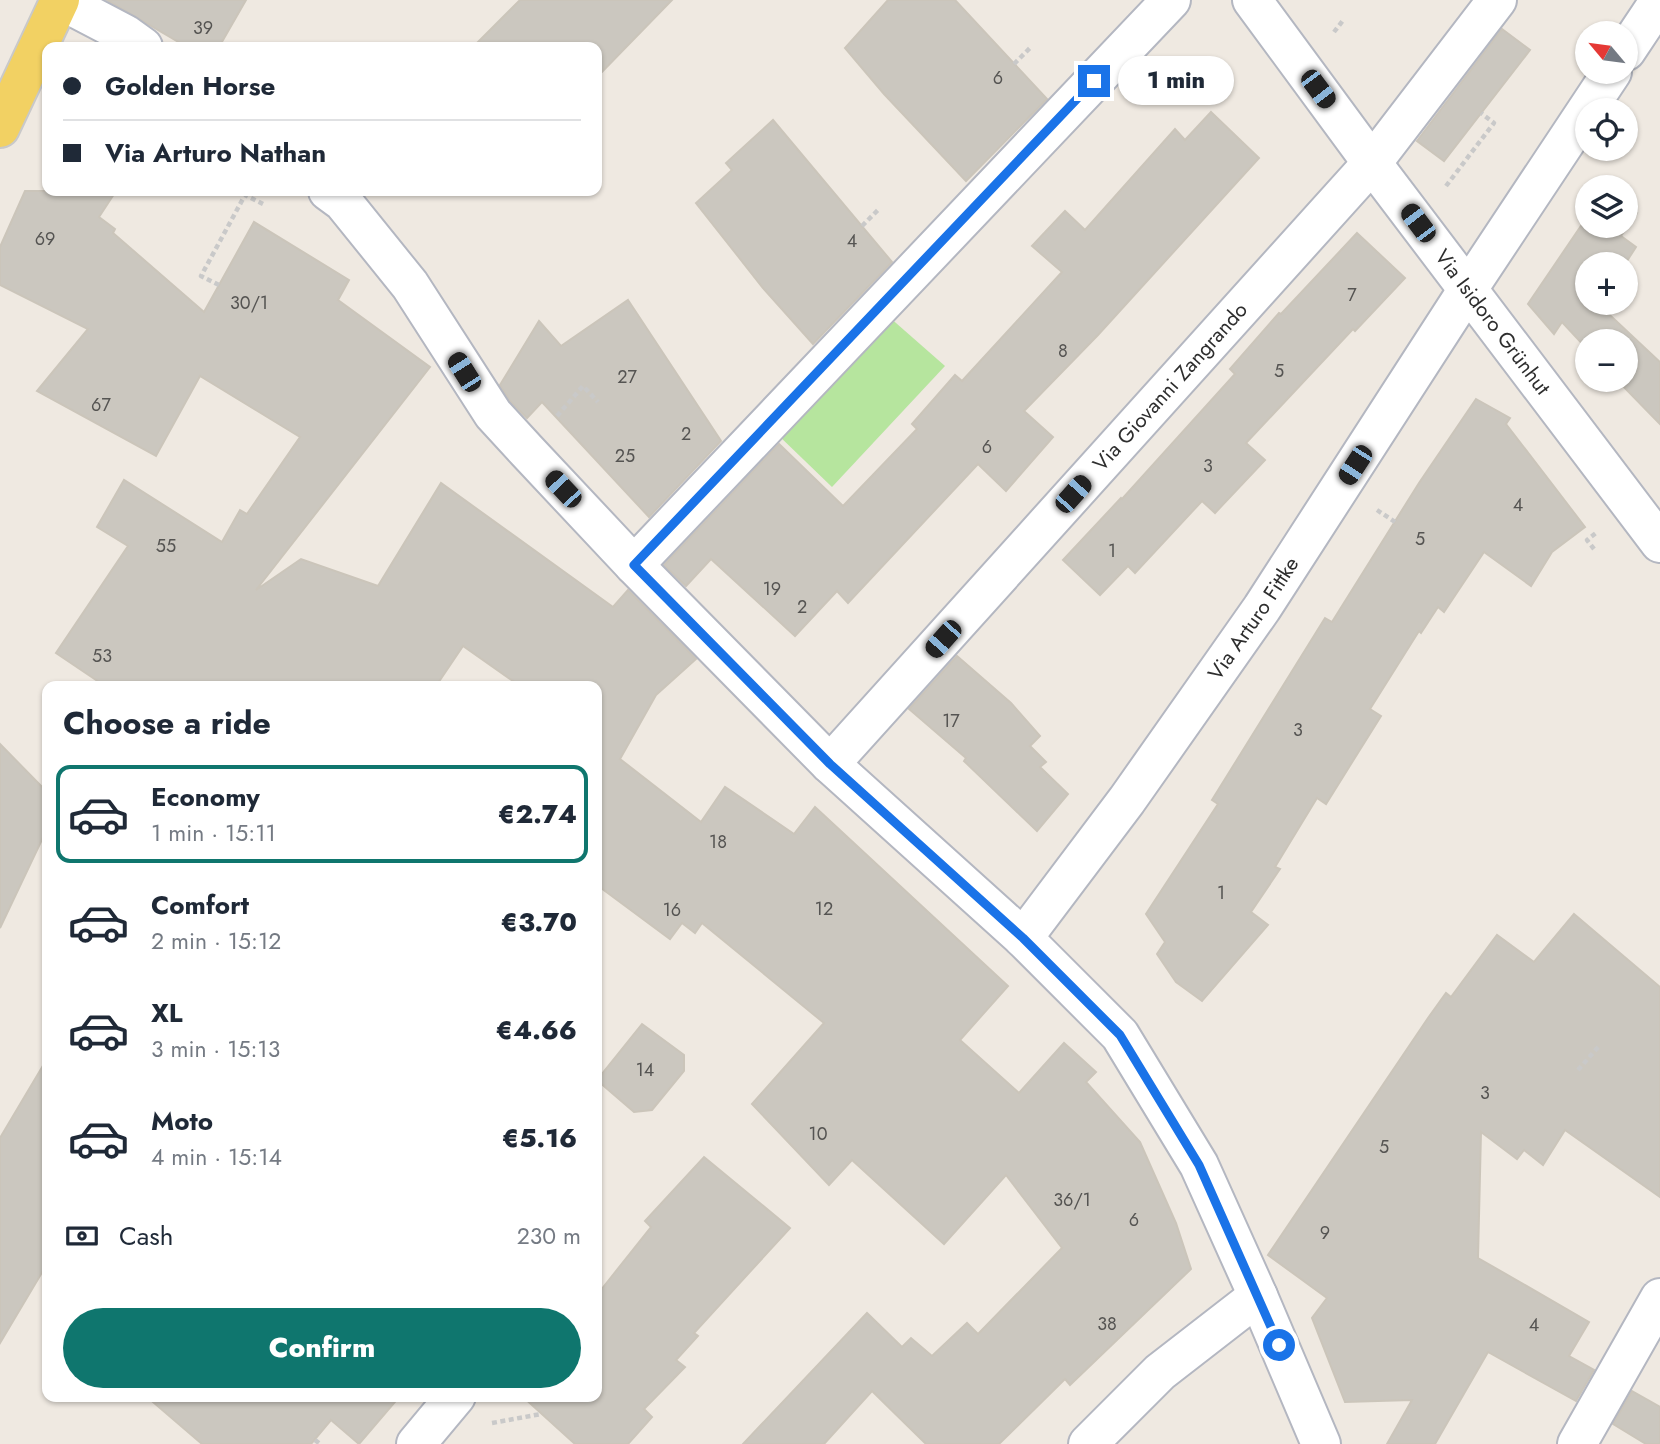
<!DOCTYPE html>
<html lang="en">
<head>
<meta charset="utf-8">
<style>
	body { margin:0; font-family:Jost,sans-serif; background:#f6f6f7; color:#1f2937; height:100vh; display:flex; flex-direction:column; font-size:26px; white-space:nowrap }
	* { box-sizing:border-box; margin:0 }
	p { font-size:23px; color:#747a83 }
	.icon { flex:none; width:38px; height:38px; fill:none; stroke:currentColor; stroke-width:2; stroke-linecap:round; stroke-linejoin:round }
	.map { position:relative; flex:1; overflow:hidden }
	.details { position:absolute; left:42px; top:681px; width:560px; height:721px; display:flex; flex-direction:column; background:#fff; border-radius:14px; box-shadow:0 2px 5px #0004 }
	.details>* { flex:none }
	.guide { position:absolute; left:42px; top:42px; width:560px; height:154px; border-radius:14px; box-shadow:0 2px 5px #0004; display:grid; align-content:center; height:154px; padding:0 21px; background:#fff }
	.needle { width:46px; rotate:299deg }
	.fabs { position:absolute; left:1575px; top:21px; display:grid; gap:14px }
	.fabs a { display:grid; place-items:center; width:63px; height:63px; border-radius:50%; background:#fff; box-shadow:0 2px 5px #0004; font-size:35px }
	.end { position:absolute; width:32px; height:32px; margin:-16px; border:9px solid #1a73e8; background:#fff; box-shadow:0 0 0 4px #fff }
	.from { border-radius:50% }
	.bubble { position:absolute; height:49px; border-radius:24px; background:#fff; box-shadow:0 2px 5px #0004; font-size:23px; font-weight:800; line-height:49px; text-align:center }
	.car { position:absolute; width:21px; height:42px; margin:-21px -10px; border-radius:9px; box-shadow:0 0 5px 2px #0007; background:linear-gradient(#222 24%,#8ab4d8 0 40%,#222 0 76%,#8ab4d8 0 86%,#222 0) }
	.guide b { display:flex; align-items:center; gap:24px; height:66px; font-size:26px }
	.guide b+b { border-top:2px solid #e0e1e3 }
	.guide i { width:18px; height:18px; background:#1f2937 }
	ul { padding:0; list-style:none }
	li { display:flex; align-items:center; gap:21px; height:98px; margin:0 14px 10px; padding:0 7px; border:4px solid transparent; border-radius:14px }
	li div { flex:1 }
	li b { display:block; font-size:26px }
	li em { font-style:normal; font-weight:800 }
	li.selected { border-color:#0f766e }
	li>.icon { width:63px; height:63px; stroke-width:1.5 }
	h2 { padding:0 21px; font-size:32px; line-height:84px }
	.pay { display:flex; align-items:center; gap:18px; height:77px; padding:0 21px; font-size:26px }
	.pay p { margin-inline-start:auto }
	.cta { display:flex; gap:14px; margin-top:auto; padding:14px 21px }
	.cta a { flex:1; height:80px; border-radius:42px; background:#0f766e; color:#fff; font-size:28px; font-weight:800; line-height:80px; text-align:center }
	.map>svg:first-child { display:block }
</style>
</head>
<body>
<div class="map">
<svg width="1660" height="1444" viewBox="0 0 1660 1444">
	<rect width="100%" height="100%" fill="#efe9e1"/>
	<!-- green -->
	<polygon fill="#b6e59e" points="888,316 945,366 832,487 776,433"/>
	<!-- building -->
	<g fill="#cbc7bf" stroke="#cbc5ba" stroke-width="2">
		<polygon points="107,0 246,0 219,47 187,47"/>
		<polygon points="520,0 672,0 597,77 597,47 473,47"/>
		<polygon points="888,0 955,0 1047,99 966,181 884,94 845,48"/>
		<polygon points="1502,29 1530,50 1444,161 1417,141"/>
		<polygon points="1211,112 1259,158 1098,335 1024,411 1053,437 1006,491 978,464 848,603 837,591 795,636 711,559 686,586 664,565 779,444 843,506 917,429 912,424 955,375 962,381 1062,272 1032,246 1065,211 1085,230 1175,129 1185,140"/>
		<polygon points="773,120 892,262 813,344 763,288 696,203 732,170 726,163"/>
		<polygon points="25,191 116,191 99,217 115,229 113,233 204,312 254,222 349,280 338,300 430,367 256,590 301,559 378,586 441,483 613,607 628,590 696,659 656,695 620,759 701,822 725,787 794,834 815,807 1008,986 960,1040 1019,1093 1064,1043 1096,1072 1086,1082 1140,1142 1176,1223 1191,1269 1070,1385 1065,1379 999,1444 926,1444 872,1391 824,1444 743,1444 867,1313 902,1347 911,1338 932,1356 967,1323 978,1334 1062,1248 1006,1175 944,1244 852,1160 829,1185 752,1104 824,1023 702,923 695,933 682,923 670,939 597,885 597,686 520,686 463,646 436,686 105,686 56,653 128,546 97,527 124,480 222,542 240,510 247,514 300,437 200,376 156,456 37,391 88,329 0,285 0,247"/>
		<polygon points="1626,204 1637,213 1621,236 1636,247 1625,264 1587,264 1587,303 1599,303 1598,304 1660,362 1660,424 1617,380 1626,380 1626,341 1587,341 1587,349 1562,322 1554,334 1528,304 1587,217 1587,226 1626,226"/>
		<polygon points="1357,233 1405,278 1355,331 1353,329 1246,443 1265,460 1215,513 1202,501 1135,573 1128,566 1100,595 1063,560 1121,498 1122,499 1235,374 1230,369 1279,313 1281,314"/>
		<polygon points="628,300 721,441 649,517 542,402 527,418 510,401 500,385 539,321 561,346"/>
		<polygon points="1476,399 1510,418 1506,424 1585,527 1552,552 1531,586 1484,552 1444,612 1438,607 1421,633 1419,631 1370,709 1381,716 1326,804 1317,798 1275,867 1280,869 1251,912 1268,925 1202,1001 1176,982 1157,954 1165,942 1146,914 1218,804 1212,800 1325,618 1332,622 1419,483"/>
		<polygon points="957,656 1011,703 1040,736 1030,746 1046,762 1040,767 1068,794 1037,831 964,761 966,758 909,709"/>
		<polygon points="0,744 47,792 47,829 0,928"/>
		<polygon points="1574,914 1660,987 1660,1197 1565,1130 1543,1165 1524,1150 1517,1159 1481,1132 1478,1258 1589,1322 1569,1356 1594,1370 1576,1401 1488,1352 1435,1444 1387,1444 1412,1400 1345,1402 1312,1318 1327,1298 1268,1255 1428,1018 1446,993 1451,997 1497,935 1534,962"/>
		<polygon points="642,1024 684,1055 684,1071 652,1110 634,1112 597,1080"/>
		<polygon points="47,1059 47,1264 0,1343 0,1138"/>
		<polygon points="704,1157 790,1228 694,1333 698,1336 676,1360 685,1367 644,1409 652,1417 628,1444 575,1444 522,1396 597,1396 597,1295 651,1227 645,1221"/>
		<polygon points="1632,1391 1660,1407 1660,1444 1646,1444 1613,1424"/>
		<polygon points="146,1396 400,1396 359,1444 331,1420 311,1444 202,1444"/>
	</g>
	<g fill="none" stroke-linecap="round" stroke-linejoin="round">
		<defs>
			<g id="minor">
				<polyline points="60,0 125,34 143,47"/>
				<path id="s1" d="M1252,0l120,163 288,380"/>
				<polyline points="1626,51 1660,0"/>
				<polyline points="328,191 343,202 410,285 493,414 527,451 634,565 830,764 1023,938 1120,1035 1199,1165 1258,1296 1321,1444"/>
				<polyline points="634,565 1171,0"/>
				<path id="s2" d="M830,764l542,-601 125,-163"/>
				<path id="s3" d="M1023,938l104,-138 135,-192 206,-319 144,-217"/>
				<polyline points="416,1444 456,1396"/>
				<polyline points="1088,1444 1160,1372 1258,1296"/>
				<polyline points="1577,1444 1660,1298"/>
			</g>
			<polyline id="major" points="0,128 60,0"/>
		</defs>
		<!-- minor casing -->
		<use href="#minor" stroke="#b4b7c1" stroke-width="42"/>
		<!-- major casing -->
		<use href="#major" stroke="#c9c9c9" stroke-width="42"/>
		<!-- path -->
		<g stroke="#c9c9c9" stroke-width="4.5" stroke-dasharray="5 3.5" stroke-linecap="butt">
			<polyline points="1334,32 1344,19"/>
			<polyline points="1014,64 1031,47"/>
			<polyline points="1446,186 1494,123 1481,113"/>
			<polyline points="862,226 880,208"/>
			<polyline points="219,285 201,276 245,195 263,204"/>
			<polyline points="557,416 583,386 598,402"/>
			<polyline points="1377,510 1395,522"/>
			<polyline points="1594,549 1587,540 1596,533"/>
			<polyline points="1578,1070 1600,1045"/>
			<polyline points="492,1423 541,1414"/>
			<polyline points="315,1440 320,1444"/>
		</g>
		<!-- minor -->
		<use href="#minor" stroke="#fff" stroke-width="38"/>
		<!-- major -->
		<use href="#major" stroke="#f2d163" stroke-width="38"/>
	</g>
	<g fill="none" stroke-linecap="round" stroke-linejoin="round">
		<!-- route -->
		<polyline stroke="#1a73e8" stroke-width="9" points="1094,81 634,565 830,764 1023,938 1120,1035 1199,1165 1279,1345"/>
	</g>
	<g text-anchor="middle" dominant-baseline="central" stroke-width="7" stroke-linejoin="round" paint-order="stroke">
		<!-- number labels -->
		<g font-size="18" fill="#555452">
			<text x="203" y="28">39</text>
			<text x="998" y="78">6</text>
			<text x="45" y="239">69</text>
			<text x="852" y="241">4</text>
			<text x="1352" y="295">7</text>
			<text x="249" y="303">30/1</text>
			<text x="1063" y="351">8</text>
			<text x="1279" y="371">5</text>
			<text x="627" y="377">27</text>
			<text x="101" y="405">67</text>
			<text x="686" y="434">2</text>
			<text x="987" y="447">6</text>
			<text x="625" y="456">25</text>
			<text x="1208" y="466">3</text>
			<text x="1518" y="505">4</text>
			<text x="1420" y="539">5</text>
			<text x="166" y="546">55</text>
			<text x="1112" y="551">1</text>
			<text x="772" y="589">19</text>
			<text x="802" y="607">2</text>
			<text x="102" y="656">53</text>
			<text x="951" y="721">17</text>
			<text x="1298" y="730">3</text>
			<text x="718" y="842">18</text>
			<text x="1221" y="893">1</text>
			<text x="824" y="909">12</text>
			<text x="672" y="910">16</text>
			<text x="645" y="1070">14</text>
			<text x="1485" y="1093">3</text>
			<text x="818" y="1134">10</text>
			<text x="1384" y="1147">5</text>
			<text x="1072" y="1200">36/1</text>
			<text x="1134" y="1220">6</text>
			<text x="1325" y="1233">9</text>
			<text x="1107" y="1324">38</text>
			<text x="1534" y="1325">4</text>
		</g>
		<!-- street labels -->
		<g font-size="21" fill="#2e2e2e" stroke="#fff">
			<text stroke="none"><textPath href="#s1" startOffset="402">Via Isidoro Grünhut</textPath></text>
			<text stroke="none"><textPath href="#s2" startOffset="508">Via Giovanni Zangrando</textPath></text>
			<text stroke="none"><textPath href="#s3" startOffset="394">Via Arturo Fittke</textPath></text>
		</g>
	</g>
</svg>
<div class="fabs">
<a><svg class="needle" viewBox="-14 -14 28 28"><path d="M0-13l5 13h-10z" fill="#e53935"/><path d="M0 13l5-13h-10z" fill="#747a83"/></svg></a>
<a><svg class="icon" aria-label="locate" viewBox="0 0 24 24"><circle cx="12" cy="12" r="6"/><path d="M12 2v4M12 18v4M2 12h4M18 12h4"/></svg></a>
<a><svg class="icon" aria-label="layers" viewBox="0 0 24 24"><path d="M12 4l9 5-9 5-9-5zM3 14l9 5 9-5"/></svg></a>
<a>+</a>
<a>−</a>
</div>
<i class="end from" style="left:1279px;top:1345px"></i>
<i class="end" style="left:1094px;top:81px"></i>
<div class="bubble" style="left:1118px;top:56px;width:116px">1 min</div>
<i class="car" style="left:1318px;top:89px;rotate:143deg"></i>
<i class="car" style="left:1418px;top:223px;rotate:323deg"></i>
<i class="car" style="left:464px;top:372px;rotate:328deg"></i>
<i class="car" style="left:1355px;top:465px;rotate:213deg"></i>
<i class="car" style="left:563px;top:489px;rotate:317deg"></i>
<i class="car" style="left:1073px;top:494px;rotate:42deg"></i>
<i class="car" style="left:943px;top:639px;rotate:222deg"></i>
<div class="guide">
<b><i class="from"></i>Golden Horse</b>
<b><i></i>Via Arturo Nathan</b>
</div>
<section class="details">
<h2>Choose a ride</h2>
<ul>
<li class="selected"><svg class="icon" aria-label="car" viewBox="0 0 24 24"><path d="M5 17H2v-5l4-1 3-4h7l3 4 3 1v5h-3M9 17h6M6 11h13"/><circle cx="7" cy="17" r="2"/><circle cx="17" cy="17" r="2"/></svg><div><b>Economy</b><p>1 min · 15:11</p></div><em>€2.74</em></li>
<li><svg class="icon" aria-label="car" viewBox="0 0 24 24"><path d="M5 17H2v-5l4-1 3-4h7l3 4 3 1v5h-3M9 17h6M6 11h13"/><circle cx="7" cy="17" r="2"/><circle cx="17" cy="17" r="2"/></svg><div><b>Comfort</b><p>2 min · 15:12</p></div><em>€3.70</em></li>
<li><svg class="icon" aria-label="car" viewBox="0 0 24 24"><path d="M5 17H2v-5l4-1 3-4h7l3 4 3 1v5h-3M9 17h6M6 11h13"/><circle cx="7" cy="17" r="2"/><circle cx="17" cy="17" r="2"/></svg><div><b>XL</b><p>3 min · 15:13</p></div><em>€4.66</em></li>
<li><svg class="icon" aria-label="car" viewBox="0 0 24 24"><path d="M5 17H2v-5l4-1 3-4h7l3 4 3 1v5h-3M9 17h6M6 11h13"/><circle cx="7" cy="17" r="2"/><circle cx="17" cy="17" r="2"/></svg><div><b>Moto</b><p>4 min · 15:14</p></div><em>€5.16</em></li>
</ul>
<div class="pay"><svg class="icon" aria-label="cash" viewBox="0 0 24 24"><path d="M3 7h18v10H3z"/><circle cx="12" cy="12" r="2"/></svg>Cash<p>230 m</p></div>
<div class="cta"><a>Confirm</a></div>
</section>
</div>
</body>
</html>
